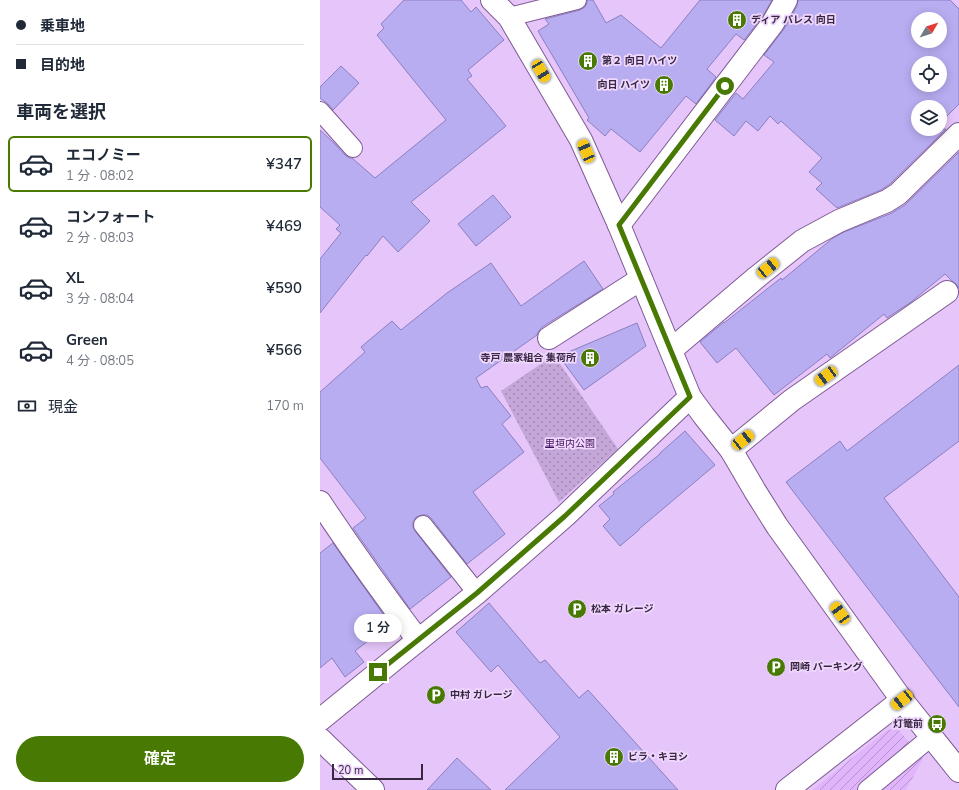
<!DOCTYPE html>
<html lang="ja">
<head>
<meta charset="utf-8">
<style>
	body { margin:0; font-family:"Nunito Sans","Noto Sans JP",sans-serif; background:#f2f2f3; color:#1f2937; height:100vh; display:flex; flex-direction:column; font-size:15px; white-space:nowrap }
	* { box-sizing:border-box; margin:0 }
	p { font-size:13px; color:#747a83 }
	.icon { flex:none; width:22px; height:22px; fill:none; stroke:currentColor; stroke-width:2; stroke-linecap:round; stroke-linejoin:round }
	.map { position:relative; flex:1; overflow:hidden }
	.side { display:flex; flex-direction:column; background:#fff; width:320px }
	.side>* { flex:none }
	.top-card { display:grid; align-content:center; height:88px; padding:0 16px; background:#fff }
	.needle { width:26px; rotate:51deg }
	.controls { position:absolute; left:591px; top:12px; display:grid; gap:8px }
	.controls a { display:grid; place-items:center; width:36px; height:36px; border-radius:50%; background:#fff; box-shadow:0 2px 10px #0003; font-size:20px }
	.scale { position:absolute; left:12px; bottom:10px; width:91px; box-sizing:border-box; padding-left:4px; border:2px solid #372741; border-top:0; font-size:11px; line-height:14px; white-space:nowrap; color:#372741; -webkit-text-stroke:3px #efd7fe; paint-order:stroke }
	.end { position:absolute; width:18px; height:18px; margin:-9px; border:5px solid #477903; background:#fff; box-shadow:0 0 0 2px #fff }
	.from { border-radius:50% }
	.bubble { position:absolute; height:28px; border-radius:14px; background:#fff; box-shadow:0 2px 10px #0003; font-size:13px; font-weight:600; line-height:28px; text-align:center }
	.car { position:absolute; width:12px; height:24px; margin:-12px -6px; border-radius:5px; box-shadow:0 0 3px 1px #0007; background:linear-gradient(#f5c518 24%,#345 0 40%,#f5c518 0 76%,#345 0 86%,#f5c518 0) }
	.top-card b { display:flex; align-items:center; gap:14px; height:38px; font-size:15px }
	.top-card b+b { border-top:1px solid #e0e1e3 }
	.top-card i { width:10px; height:10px; background:#1f2937 }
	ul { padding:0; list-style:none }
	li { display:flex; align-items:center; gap:12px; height:56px; margin:0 8px 6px; padding:0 8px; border:2px solid transparent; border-radius:6px }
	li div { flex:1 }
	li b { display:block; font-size:15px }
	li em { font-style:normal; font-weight:600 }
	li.on { border-color:#477903 }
	li>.icon { width:36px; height:36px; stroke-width:1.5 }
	h2 { padding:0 16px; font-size:18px; line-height:48px }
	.pay { display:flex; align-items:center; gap:10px; height:44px; padding:0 16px; font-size:15px }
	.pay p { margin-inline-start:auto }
	.button { display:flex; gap:8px; margin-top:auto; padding:8px 16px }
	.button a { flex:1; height:46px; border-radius:24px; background:#477903; color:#fff; font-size:16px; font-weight:600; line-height:46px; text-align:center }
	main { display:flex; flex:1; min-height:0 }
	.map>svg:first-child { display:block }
</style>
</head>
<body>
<main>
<section class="side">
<div class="top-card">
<b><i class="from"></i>乗車地</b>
<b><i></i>目的地</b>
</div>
<h2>車両を選択</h2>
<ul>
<li class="on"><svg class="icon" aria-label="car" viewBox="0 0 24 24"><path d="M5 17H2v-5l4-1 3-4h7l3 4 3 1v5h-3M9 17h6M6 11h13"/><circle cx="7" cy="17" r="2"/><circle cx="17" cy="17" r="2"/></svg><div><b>エコノミー</b><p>1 分 · 08:02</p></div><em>¥347</em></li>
<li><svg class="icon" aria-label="car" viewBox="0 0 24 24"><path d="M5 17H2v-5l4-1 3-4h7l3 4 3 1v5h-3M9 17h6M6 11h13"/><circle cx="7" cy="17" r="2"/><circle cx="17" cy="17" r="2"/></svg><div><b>コンフォート</b><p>2 分 · 08:03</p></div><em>¥469</em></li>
<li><svg class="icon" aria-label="car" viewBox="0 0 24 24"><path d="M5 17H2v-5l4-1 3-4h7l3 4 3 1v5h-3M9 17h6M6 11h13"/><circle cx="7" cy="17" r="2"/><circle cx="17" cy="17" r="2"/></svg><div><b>XL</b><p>3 分 · 08:04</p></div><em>¥590</em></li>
<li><svg class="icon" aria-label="car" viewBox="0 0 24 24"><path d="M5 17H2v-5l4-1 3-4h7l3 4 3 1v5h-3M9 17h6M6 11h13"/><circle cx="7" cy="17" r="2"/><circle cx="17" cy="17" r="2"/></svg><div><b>Green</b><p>4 分 · 08:05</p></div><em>¥566</em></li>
</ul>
<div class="pay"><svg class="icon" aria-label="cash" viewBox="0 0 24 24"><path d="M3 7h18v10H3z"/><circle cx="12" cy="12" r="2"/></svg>現金<p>170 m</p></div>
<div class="button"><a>確定</a></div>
</section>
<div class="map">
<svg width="639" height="790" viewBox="0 0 639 790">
	<defs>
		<pattern id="industrial-furrows" width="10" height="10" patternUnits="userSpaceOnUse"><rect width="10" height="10" fill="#e1b5fc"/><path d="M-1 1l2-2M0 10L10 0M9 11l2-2" fill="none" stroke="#b793ce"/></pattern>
		<pattern id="park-dots" width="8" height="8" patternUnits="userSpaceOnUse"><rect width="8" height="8" fill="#c5a6d9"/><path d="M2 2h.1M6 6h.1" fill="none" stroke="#a187b2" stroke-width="1.8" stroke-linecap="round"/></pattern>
	</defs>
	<rect width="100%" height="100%" fill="#e6c6fa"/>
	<!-- industrial -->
	<polygon fill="url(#industrial-furrows)" points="578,729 603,759 586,790 492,790 567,730"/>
	<!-- park -->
	<polygon fill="url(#park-dots)" points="234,355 298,449 239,502 181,391"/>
	<!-- building -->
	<g fill="#b9adf2" stroke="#8b7fc0" fill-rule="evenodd">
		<polygon points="84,0 141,0 151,12 156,7 184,40 148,70 152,76 147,79 186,126 91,202 110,221 78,252 63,236 47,256 46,255 0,313 0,259 21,233 16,229 20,225 0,207 0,130 13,142 25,155 29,158 32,158 55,178 126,120 57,35 64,28 61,24"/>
		<polygon points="267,0 273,0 286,23 301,15 341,48 380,0 452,0 443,16 424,40 416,34 387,69 396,77 376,104 366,96 320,152 291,129 285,136 267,120 269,118 218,31 229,24 225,19 260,10 265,7 267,3"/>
		<path d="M478,0h152l9,9v95l-19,19v-16h-22v22h28l-56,55 -9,6 -44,18 -21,-19 6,-6 -13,-11 13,-14 -41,-37 -3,3 -8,-8 -12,15 -12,-10 -12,15 -19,-16 21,-27 7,6 31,-37 -10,-7 20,-26 13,-23zM598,19h22v22h-22zM598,63h22v22h-22z"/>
		<polygon points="21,66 39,83 13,110 8,104 0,98 0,87"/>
		<polygon points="639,152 639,289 637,285 631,280 625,274 591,302 567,318 564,314 510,358 507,354 454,395 416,348 397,363 380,342 404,322 404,323 461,278 462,280 513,238 524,232 572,213 585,205"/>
		<polygon points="173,195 191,217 156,246 138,224"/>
		<polygon points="264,261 283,289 222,327 218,332 217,335 156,378 161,388 167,386 191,416 182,424 204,452 153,492 185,534 147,564 111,518 107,515 102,515 96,517 93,522 93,527 95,531 131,577 90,609 33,528 46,518 0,458 0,392 45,352 41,347 72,321 81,330 127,293 171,263 201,306"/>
		<polygon points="317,323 326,346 264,390 239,356"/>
		<polygon points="639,365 639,441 564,498 639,597 639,707 466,482 520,441 527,451"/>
		<polygon points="365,431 395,465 319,529 319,530 300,546 283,526 290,519 279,506 294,494 293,492 340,454 340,453"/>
		<polygon points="13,543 70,624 35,651 44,662 25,677 12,658 0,668 0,553"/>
		<polygon points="169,603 220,663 225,660 259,698 268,690 358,790 185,790 240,737 178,665 171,672 136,632"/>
		<polygon points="137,758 171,790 107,790"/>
	</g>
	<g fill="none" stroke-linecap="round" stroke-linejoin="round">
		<defs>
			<g id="service">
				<polyline points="189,17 257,0"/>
				<polyline points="0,111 33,148"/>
				<polyline points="103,525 157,593"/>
				<polyline points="547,790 611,737"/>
			</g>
			<g id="minor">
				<polyline points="172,0 189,17 261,140 299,225 370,397 384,416 411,450 435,491 457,526 582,700 639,771"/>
				<polyline points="299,225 453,23 466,0"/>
				<polyline points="229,338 321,279"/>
				<polyline points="351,350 437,277 482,241 519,221 567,201 578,194 639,134"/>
				<polyline points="411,450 472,400 627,292"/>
				<path d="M0,502c31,47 64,93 98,138"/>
				<polyline points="0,720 81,654 157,593 245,516 370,397"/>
				<polyline points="0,739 53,790"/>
				<polyline points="467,790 582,700"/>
			</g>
		</defs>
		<!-- service casing -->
		<use href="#service" stroke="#7f5a94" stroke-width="20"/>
		<!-- minor casing -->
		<use href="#minor" stroke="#7f5a94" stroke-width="24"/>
		<!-- service -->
		<use href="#service" stroke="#fff" stroke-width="18"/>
		<!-- minor -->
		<use href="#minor" stroke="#fff" stroke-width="22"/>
	</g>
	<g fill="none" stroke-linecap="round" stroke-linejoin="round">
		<!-- route -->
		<polyline stroke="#477903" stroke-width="5" points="58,672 157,593 245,516 370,397 299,225 405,86"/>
	</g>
	<!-- icons -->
	<defs>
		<symbol id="building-disc" viewBox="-11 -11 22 22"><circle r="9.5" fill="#477903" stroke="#efd7fe"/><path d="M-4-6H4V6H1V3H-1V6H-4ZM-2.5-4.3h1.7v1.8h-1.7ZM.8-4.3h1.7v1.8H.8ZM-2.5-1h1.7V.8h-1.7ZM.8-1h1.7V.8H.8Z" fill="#fff"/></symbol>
		<symbol id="parking-disc" viewBox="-11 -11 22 22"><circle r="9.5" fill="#477903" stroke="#efd7fe"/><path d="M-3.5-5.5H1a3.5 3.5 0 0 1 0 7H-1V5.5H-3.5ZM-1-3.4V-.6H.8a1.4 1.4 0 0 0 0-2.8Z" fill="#fff"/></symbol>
		<symbol id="bus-disc" viewBox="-11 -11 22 22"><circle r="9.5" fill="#477903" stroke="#efd7fe"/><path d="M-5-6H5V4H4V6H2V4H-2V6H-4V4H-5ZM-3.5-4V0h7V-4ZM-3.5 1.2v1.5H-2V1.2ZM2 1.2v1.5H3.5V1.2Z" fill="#fff"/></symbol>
	</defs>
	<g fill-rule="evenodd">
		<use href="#building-disc" x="406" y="9" width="22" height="22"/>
		<use href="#building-disc" x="257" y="50" width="22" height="22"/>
		<use href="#building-disc" x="333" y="74" width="22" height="22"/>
		<use href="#building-disc" x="259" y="347" width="22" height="22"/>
		<use href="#parking-disc" x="246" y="598" width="22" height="22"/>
		<use href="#parking-disc" x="445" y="656" width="22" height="22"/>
		<use href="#parking-disc" x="105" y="684" width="22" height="22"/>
		<use href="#bus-disc" x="606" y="713" width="22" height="22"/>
		<use href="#building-disc" x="283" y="746" width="22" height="22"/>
	</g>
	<g text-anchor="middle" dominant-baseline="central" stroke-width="3.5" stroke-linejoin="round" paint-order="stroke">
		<!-- poi labels -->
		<g font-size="10" font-weight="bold" fill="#372741" stroke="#efd7fe" text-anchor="start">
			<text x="431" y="20">ディア パレス 向日</text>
			<text x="282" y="61">第２ 向日 ハイツ</text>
			<text x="330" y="85" text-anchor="end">向日 ハイツ</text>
			<text x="256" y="358" text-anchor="end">寺戸 農家組合 集荷所</text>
			<text x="271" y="609">松本 ガレージ</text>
			<text x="470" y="667">岡崎 パーキング</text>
			<text x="130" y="695">中村 ガレージ</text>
			<text x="603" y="724" text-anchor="end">灯篭前</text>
			<text x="308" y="757">ビラ・キヨシ</text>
		</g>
		<!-- park labels -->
		<g font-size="10" fill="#42105a" stroke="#efd7fe">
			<text x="250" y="444">里垣内公園</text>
		</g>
	</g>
</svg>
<div class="controls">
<a><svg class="needle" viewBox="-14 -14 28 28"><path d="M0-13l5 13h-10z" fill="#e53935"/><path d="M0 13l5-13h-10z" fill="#747a83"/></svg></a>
<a><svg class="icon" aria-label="locate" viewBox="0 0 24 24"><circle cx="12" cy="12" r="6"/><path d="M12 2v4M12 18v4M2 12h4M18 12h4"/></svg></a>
<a><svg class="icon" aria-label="layers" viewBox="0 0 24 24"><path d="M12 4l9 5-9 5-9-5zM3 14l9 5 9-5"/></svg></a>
</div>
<div class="scale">20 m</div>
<i class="end from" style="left:405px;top:86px"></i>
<i class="end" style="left:58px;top:672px"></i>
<div class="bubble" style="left:34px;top:614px;width:48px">1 分</div>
<i class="car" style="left:221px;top:71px;rotate:149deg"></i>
<i class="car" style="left:266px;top:151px;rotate:337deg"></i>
<i class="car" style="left:448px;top:268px;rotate:51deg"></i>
<i class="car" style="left:506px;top:376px;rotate:234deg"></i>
<i class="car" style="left:423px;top:440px;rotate:52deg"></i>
<i class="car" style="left:520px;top:613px;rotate:324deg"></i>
<i class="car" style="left:582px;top:700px;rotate:232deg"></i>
</div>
</main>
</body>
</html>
